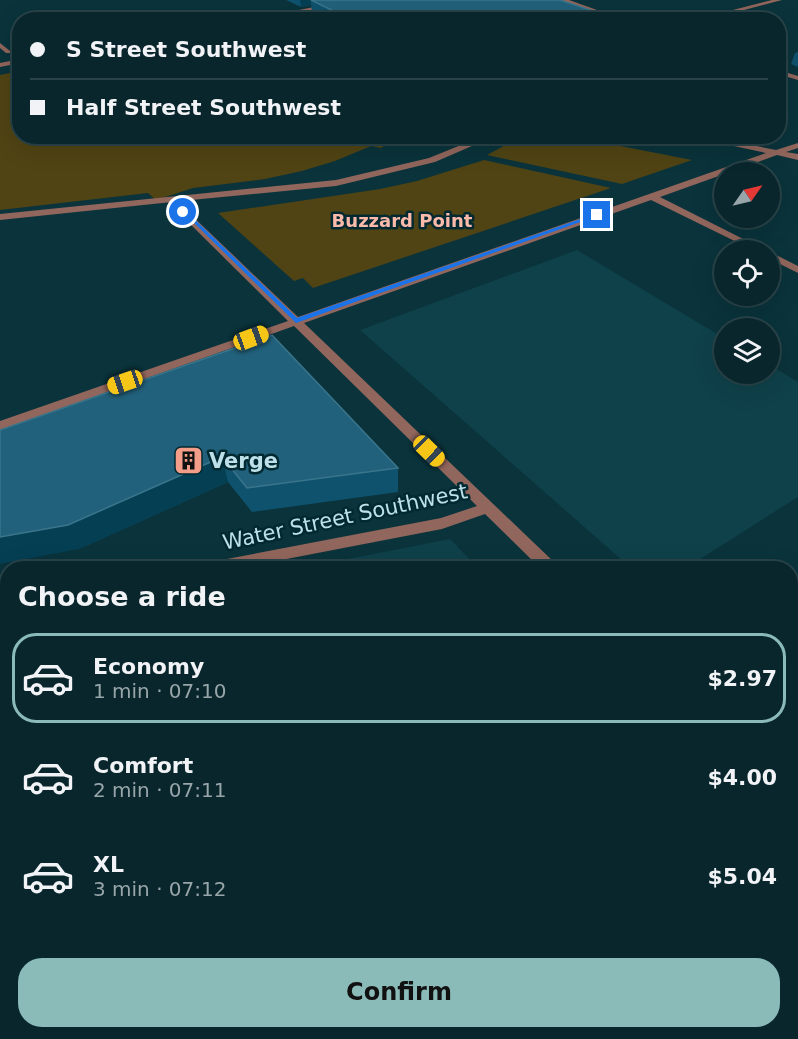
<!DOCTYPE html>
<html lang="en">
<head>
<meta charset="utf-8">
<style>
	body { margin:0; font-family:"DejaVu Sans",sans-serif; background:#163238; color:#f1f3f6; height:100vh; display:flex; flex-direction:column; font-size:22px; white-space:nowrap }
	* { box-sizing:border-box; margin:0 }
	p { font-size:20px; color:#98a5a9 }
	.icon { flex:none; width:33px; height:33px; fill:none; stroke:currentColor; stroke-width:2; stroke-linecap:round; stroke-linejoin:round }
	.map { position:relative; flex:1; overflow:hidden }
	.drawer { position:absolute; left:0px; top:561px; width:798px; height:478px; display:flex; flex-direction:column; background:#08262c; border-radius:24px 24px 0 0; box-shadow:0 6px 24px #0002,0 0 0 2px #294348 }
	.drawer>* { flex:none }
	.guide { position:absolute; left:12px; top:12px; width:774px; height:132px; border-radius:24px; box-shadow:0 6px 24px #0002,0 0 0 2px #294348; display:grid; align-content:center; height:132px; padding:0 18px; background:#08262c }
	.needle { width:39px; rotate:56deg }
	.fabs { position:absolute; left:714px; top:162px; display:grid; gap:12px }
	.fabs a { display:grid; place-items:center; width:66px; height:66px; border-radius:50%; background:#08262c; box-shadow:0 6px 24px #0002,0 0 0 2px #294348; font-size:30px }
	.end { position:absolute; width:27px; height:27px; margin:-14px; border:8px solid #1a73e8; background:#fff; box-shadow:0 0 0 3px #fff }
	.from { border-radius:50% }
	.car { position:absolute; width:18px; height:36px; margin:-18px -9px; border-radius:8px; box-shadow:0 0 4px 2px #0007; background:linear-gradient(#f5c518 24%,#345 0 40%,#f5c518 0 76%,#345 0 86%,#f5c518 0) }
	.guide b { display:flex; align-items:center; gap:21px; height:57px; font-size:22px }
	.guide b+b { border-top:2px solid #294348 }
	.guide i { width:15px; height:15px; background:#f1f3f6 }
	ul { padding:0; list-style:none }
	li { display:flex; align-items:center; gap:18px; height:90px; margin:0 12px 9px; padding:0 6px; border:3px solid transparent; border-radius:24px }
	li div { flex:1 }
	li b { display:block; font-size:22px }
	li em { font-style:normal; font-weight:800 }
	li.selected { border-color:#8bbbb9 }
	li>.icon { width:54px; height:54px; stroke-width:1.5 }
	h2 { padding:0 18px; font-size:27px; line-height:72px }
	.action { display:flex; gap:12px; margin-top:auto; padding:12px 18px }
	.action a { flex:1; height:69px; border-radius:24px; background:#8bbbb9; color:#111; font-size:24px; font-weight:800; line-height:69px; text-align:center }
	.map>svg:first-child { display:block }
</style>
</head>
<body>
<div class="map">
<svg width="798" height="1039" viewBox="0 0 798 1039">
	<rect width="100%" height="100%" fill="#0a333b"/>
	<!-- built -->
	<g fill="#0f414a">
		<polygon points="577,250 724,338 724,374 770,374 770,365 798,382 798,497 686,568 631,568 360,330"/>
		<polygon points="450,539 478,568 302,568"/>
		<polygon points="7,627 8,627 7,733 0,731 0,628"/>
		<polygon points="7,845 7,924 0,899 0,849"/>
		<polygon points="791,896 798,904 798,1039 43,1039 41,1032 790,1032"/>
	</g>
	<!-- green -->
	<g fill="#504414">
		<polygon points="19,71 20,136 397,137 381,148 371,146 335,161 302,171 265,179 193,188 156,200 148,193 0,210 0,75"/>
		<polygon points="574,137 692,160 622,184 487,155 521,137"/>
		<polygon points="484,160 611,188 313,288 303,278 294,281 218,213 380,189 417,181"/>
	</g>
	<g fill="none" stroke-linecap="round" stroke-linejoin="round">
		<!-- minor -->
		<g fill="#91665c" fill-rule="evenodd">
			<polygon points="350,0 362,0 263,20 248,20"/>
			<polygon points="561,0 569,0 625,20 615,20"/>
			<polygon points="772,0 782,0 706,20 694,20"/>
			<polygon points="0,43 10,51 10,53 6,53 0,48"/>
			<polygon points="20,59 20,63 0,67 0,63"/>
			<polygon points="778,70 798,76 798,80 778,74"/>
			<polygon points="483,136 495,136 435,162 336,186 181,201 186,210 298,317 766,153 688,136 707,136 776,150 798,143 798,148 786,152 798,154 798,160 777,155 660,197 765,250 753,250 651,200 304,323 556,564 558,568 540,568 485,514 442,529 240,568 203,568 205,564 211,562 441,518 477,506 294,326 0,430 0,421 288,321 180,214 172,202 0,220 0,214 336,180 429,158"/>
			<polygon points="770,252 798,266 798,273 770,259"/>
			<polygon points="8,600 8,614 0,615 0,601"/>
			<polygon points="798,606 798,622 790,625 790,609"/>
		</g>
	</g>
	<!-- wall -->
	<g fill="#0f526d">
		<polygon points="286,0 560,0 602,14 601,20 326,20 312,12 311,5 301,7"/>
		<polygon points="798,52 798,67 791,64 795,53"/>
		<polygon points="0,430 398,468 398,492 252,512 228,482 79,549"/>
	</g>
	<!-- shaded-wall -->
	<g fill="#053f54">
		<polygon points="300,0 338,0 311,0 311,5 301,7"/>
		<polygon points="602,14 601,20 578,20"/>
		<polygon points="222,457 228,482 79,549 0,564 0,537"/>
	</g>
	<!-- building -->
	<g fill="#22617b" stroke="#3a758c" stroke-width="1.5">
		<polygon points="311,0 560,0 602,14 578,20 352,20"/>
		<polygon points="272,335 398,468 247,488 222,457 68,525 0,537 0,430"/>
	</g>
	<!-- route -->
	<polygon fill="#1a73e8" points="181,210 185,210 297,318 595,214 600,215 296,323"/>
	<!-- icons -->
	<defs>
		<symbol id="building-square" viewBox="-11 -11 22 22"><rect x="-9" y="-9" width="18" height="18" rx="4" fill="#f49e89" stroke="#002931"/><path d="M-4-6H4V6H1V3H-1V6H-4ZM-2.5-4.3h1.7v1.8h-1.7ZM.8-4.3h1.7v1.8H.8ZM-2.5-1h1.7V.8h-1.7ZM.8-1h1.7V.8H.8Z" fill="#111"/></symbol>
	</defs>
	<g fill-rule="evenodd">
		<use href="#building-square" x="172" y="444" width="33" height="33"/>
	</g>
	<g text-anchor="middle" dominant-baseline="central" stroke-width="5" stroke-linejoin="round" paint-order="stroke">
		<!-- far-neighbourhood labels -->
		<g font-size="18" font-weight="bold" fill="#fcbaaa" stroke="#002931">
			<text x="402" y="220">Buzzard Point</text>
		</g>
		<!-- poi labels -->
		<g font-size="21" font-weight="bold" fill="#bee1e9" stroke="#002931" text-anchor="start">
			<text x="209" y="461">Verge</text>
		</g>
		<!-- street labels -->
		<g font-size="21" fill="#bee1e9" stroke="#002931">
			<text transform="translate(345 517) rotate(-12)">Water Street Southwest</text>
		</g>
	</g>
</svg>
<div class="fabs">
<a><svg class="needle" viewBox="-14 -14 28 28"><path d="M0-13l5 13h-10z" fill="#e53935"/><path d="M0 13l5-13h-10z" fill="#98a5a9"/></svg></a>
<a><svg class="icon" aria-label="locate" viewBox="0 0 24 24"><circle cx="12" cy="12" r="6"/><path d="M12 2v4M12 18v4M2 12h4M18 12h4"/></svg></a>
<a><svg class="icon" aria-label="layers" viewBox="0 0 24 24"><path d="M12 4l9 5-9 5-9-5zM3 14l9 5 9-5"/></svg></a>
</div>
<i class="end from" style="left:183px;top:212px"></i>
<i class="end" style="left:597px;top:215px"></i>
<i class="car" style="left:251px;top:338px;rotate:70deg"></i>
<i class="car" style="left:125px;top:382px;rotate:251deg"></i>
<i class="car" style="left:429px;top:451px;rotate:134deg"></i>
<div class="guide">
<b><i class="from"></i>S Street Southwest</b>
<b><i></i>Half Street Southwest</b>
</div>
<section class="drawer">
<h2>Choose a ride</h2>
<ul>
<li class="selected"><svg class="icon" aria-label="car" viewBox="0 0 24 24"><path d="M5 17H2v-5l4-1 3-4h7l3 4 3 1v5h-3M9 17h6M6 11h13"/><circle cx="7" cy="17" r="2"/><circle cx="17" cy="17" r="2"/></svg><div><b>Economy</b><p>1 min · 07:10</p></div><em>$2.97</em></li>
<li><svg class="icon" aria-label="car" viewBox="0 0 24 24"><path d="M5 17H2v-5l4-1 3-4h7l3 4 3 1v5h-3M9 17h6M6 11h13"/><circle cx="7" cy="17" r="2"/><circle cx="17" cy="17" r="2"/></svg><div><b>Comfort</b><p>2 min · 07:11</p></div><em>$4.00</em></li>
<li><svg class="icon" aria-label="car" viewBox="0 0 24 24"><path d="M5 17H2v-5l4-1 3-4h7l3 4 3 1v5h-3M9 17h6M6 11h13"/><circle cx="7" cy="17" r="2"/><circle cx="17" cy="17" r="2"/></svg><div><b>XL</b><p>3 min · 07:12</p></div><em>$5.04</em></li>
</ul>
<div class="action"><a>Confirm</a></div>
</section>
</div>
</body>
</html>
